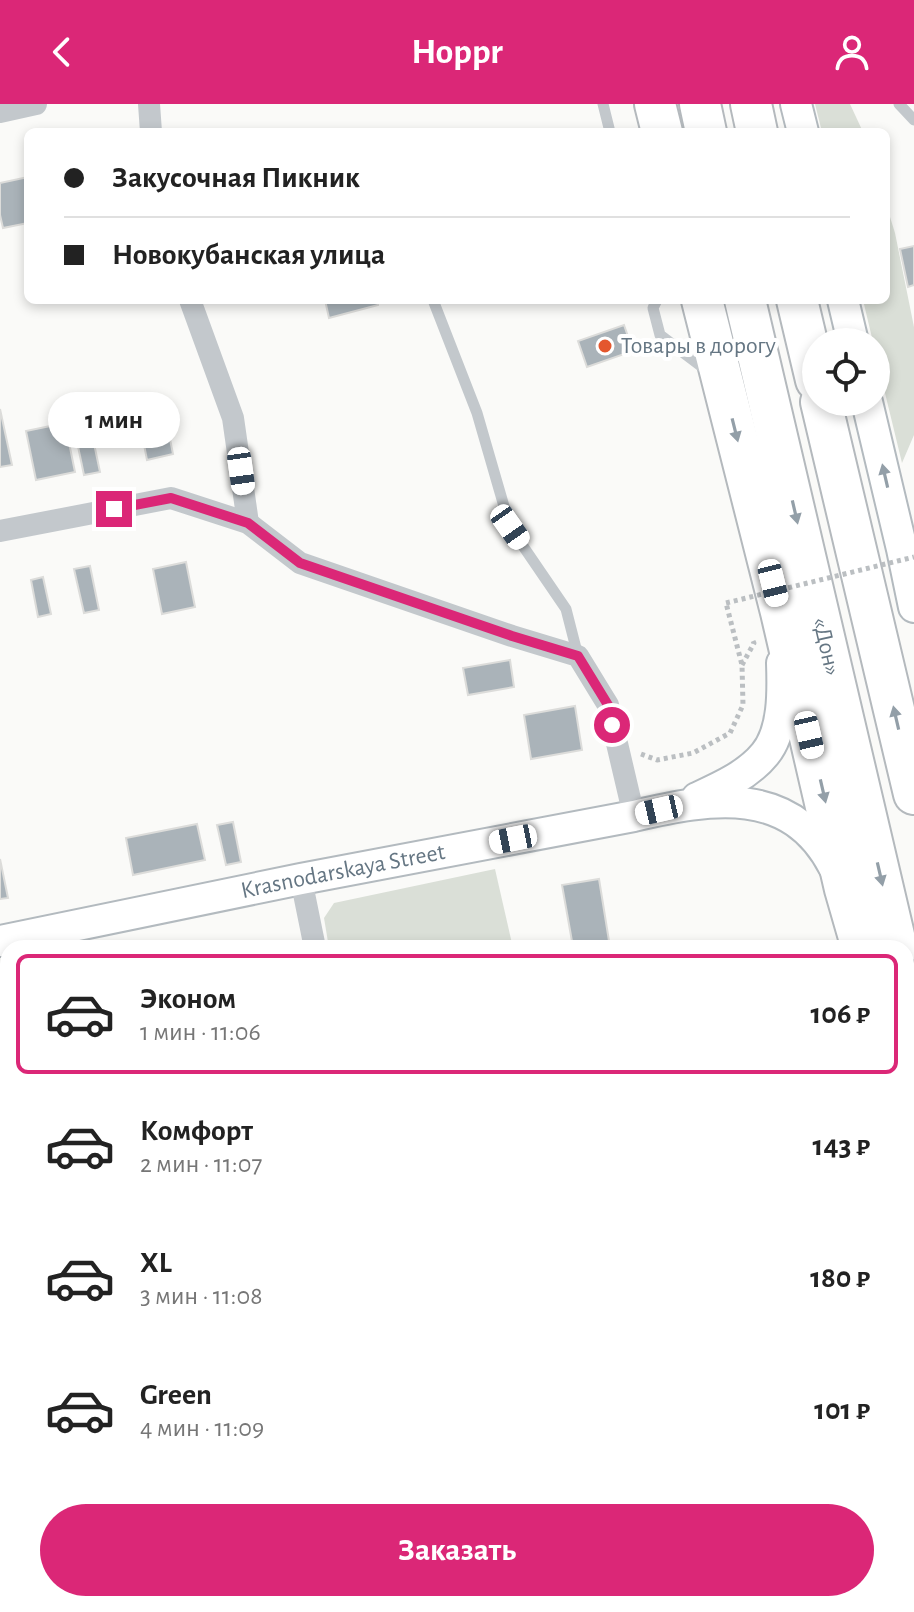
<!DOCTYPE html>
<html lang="ru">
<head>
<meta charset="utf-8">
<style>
	body { margin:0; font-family:"Alegreya Sans",sans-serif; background:#f6f6f6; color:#222; height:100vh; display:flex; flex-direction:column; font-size:30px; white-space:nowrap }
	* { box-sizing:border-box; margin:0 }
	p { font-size:26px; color:#767676 }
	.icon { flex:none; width:44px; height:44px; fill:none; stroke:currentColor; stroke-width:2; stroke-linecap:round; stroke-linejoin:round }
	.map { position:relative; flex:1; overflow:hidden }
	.panel { position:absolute; left:0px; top:836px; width:914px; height:672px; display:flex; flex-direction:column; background:#fff; border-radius:24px 24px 0 0; box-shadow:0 4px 12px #0003 }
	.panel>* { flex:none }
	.banner { position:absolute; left:24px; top:24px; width:866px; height:176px; border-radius:12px; box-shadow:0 4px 12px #0003; display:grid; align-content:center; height:176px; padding:0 40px; background:#fff }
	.buttons { position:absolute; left:802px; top:224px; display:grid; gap:16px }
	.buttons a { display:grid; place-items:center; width:88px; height:88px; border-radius:50%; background:#fff; box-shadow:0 4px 12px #0003; font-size:40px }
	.end { position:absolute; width:36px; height:36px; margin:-18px; border:10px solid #db2777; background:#fff; box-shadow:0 0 0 4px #fff }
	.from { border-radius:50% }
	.bubble { position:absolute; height:56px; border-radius:28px; background:#fff; box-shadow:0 4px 12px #0003; font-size:26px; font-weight:700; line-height:56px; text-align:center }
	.car { position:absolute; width:24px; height:48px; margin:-24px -12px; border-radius:10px; box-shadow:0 0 6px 2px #0007; background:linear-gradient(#fff 24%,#345 0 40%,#fff 0 76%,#345 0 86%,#fff 0) }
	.banner b { display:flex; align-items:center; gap:28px; height:76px; font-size:30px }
	.banner b+b { border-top:2px solid #e0e0e0 }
	.banner i { width:20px; height:20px; background:#222 }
	ul { padding:14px 0 0; list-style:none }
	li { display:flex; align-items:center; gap:24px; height:120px; margin:0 16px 12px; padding:0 24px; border:4px solid transparent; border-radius:12px }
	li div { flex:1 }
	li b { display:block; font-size:30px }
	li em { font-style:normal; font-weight:700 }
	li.current { border-color:#db2777 }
	li>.icon { width:72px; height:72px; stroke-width:1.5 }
	.cta { display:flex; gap:16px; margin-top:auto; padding:16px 40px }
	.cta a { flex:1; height:92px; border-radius:48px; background:#db2777; color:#fff; font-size:32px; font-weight:700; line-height:92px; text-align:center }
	header { display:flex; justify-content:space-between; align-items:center; height:104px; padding:0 40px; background:#db2777; color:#fff; font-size:36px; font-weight:700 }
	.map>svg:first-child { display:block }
</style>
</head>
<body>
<header><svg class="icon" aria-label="back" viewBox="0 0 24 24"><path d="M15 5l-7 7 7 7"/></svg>Hoppr<svg class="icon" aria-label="person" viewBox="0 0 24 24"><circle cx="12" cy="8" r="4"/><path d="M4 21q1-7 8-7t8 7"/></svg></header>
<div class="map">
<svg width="914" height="1508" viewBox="0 0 914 1508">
	<rect width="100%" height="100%" fill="#fafaf8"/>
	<!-- green -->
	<g fill="#dadfd7">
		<polygon points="815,0 850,0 863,28 822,28"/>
		<polygon points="886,100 895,129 914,223 914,331 902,359 876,252 876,238 873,238 863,196 886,196"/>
		<polygon points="495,765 513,844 329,844 324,814 334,799"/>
		<polygon points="470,1500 800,1500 802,1508 472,1508"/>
	</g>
	<!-- building -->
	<g fill="#aab3b9" stroke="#dcdcda" stroke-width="2">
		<polygon points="28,73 28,119 3,124 0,111 0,79"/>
		<polygon points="914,142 914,181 908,183 900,145"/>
		<polygon points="325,196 377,196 378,201 329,214"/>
		<polygon points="624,221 633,247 587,263 578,237"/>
		<polygon points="0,305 12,361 0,363"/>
		<polygon points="164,305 173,350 147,356 138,310"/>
		<polygon points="88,311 100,368 84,371 72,314"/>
		<polygon points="65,319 75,368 36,376 26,327"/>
		<polygon points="186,458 195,503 162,510 153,465"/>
		<polygon points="90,462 99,506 84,509 74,465"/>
		<polygon points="43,473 51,510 38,513 31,476"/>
		<polygon points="510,556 514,583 468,591 463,564"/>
		<polygon points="575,602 582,646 531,655 524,611"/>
		<polygon points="233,718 241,758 226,761 217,721"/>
		<polygon points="197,720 205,756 133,771 126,734"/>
		<polygon points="0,755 8,794 0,795"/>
		<polygon points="599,775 609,837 573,843 562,781"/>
		<polygon points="8,906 8,957 0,918 0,908"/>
		<polygon points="8,1141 8,1202 0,1203 0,1142"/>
		<polygon points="343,1500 391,1500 392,1504 372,1508 344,1508"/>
	</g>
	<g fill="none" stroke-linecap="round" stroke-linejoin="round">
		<defs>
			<g id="secondary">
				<polyline points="796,0 803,28"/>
				<polyline points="843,196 853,238"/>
				<polyline points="867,298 902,445 914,503"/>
				<path d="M697,694c24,-11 51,-23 68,-44 19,-23 18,-63 17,-91"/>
				<path id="s1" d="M0,837l301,-62 333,-63c77,-18 157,-32 200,51"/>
			</g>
			<g id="highway">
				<polyline points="655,0 662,28"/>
				<polyline points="700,0 706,28"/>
				<polyline points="751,0 757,28"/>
				<polyline points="702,196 781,508 845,785 862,844"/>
				<path id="s2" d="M745,196l152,648"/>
				<polyline points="797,196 816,276"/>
				<polyline points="821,298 914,690"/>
				<polyline points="906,882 914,916"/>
				<polyline points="906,1004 914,1033"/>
			</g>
		</defs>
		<!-- secondary casing -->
		<use href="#secondary" stroke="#b3babf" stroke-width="34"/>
		<!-- highway casing -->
		<use href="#highway" stroke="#b4b9bd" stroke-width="44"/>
		<!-- path -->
		<g stroke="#bbbfc2" stroke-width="5" stroke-dasharray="4 4" stroke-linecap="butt">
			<polyline points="742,561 754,539 753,537"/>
			<polyline points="641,650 657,656 693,649 730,629 743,601 742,561 726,499"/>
		</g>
		<!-- lane -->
		<g stroke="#c3c8cc" stroke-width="11">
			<polyline points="603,0 610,28"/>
			<polyline points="899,0 914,16"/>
			<polyline points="433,196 477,309 510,423 566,505 578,552"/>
			<polyline points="657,196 653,204 660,231 709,268"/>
		</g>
		<!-- street -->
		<g stroke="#c3c8cc" stroke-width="22">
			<polyline points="149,0 151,28"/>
			<polyline points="0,8 36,0"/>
			<polyline points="190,196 233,314 248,419"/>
			<polyline points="0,427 171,394 248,419 300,459 512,532 578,552 608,601 634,712"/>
			<polyline points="301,775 315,844"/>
			<polyline points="0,1266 8,1264"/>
			<polyline points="461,1500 463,1508"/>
		</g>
		<!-- secondary -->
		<use href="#secondary" stroke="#fff" stroke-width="30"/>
		<!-- highway -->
		<use href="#highway" stroke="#fff" stroke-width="40"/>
		<!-- path-bridge -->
		<polyline stroke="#bbbfc2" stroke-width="5" stroke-dasharray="4 4" stroke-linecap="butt" points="726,499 914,453"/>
	</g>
	<!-- one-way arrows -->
	<defs><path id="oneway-solid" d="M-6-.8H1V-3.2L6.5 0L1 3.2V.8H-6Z" transform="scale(2)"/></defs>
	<g fill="#939fa8">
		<use href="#oneway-solid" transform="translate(735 326) rotate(76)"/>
		<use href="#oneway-solid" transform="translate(885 372) rotate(-103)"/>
		<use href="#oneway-solid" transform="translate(795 408) rotate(77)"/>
		<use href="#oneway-solid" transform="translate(896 614) rotate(-103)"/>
		<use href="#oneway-solid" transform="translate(823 687) rotate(77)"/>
		<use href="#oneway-solid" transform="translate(880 770) rotate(77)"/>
	</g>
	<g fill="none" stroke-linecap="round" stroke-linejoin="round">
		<!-- route -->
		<polyline stroke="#db2777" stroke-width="10" points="114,405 171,394 248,419 300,459 512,532 578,552 608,601 612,621"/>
	</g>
	<!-- markers -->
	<circle fill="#e4572e" stroke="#fff" stroke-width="3" cx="605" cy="242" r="8"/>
	<g text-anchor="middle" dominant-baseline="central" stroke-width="8" stroke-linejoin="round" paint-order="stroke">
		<!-- poi labels -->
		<g font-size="24" fill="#657683" stroke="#fff" text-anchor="start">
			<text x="621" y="242">Товары в дорогу</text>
		</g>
		<!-- street labels -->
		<g font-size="24" fill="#657683" stroke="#fff">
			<text stroke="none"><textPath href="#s2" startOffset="356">«Дон»</textPath></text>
			<text stroke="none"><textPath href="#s1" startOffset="350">Krasnodarskaya Street</textPath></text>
		</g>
	</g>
</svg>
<div class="buttons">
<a><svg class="icon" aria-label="locate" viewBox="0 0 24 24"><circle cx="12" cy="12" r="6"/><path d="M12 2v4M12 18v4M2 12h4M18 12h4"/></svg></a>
</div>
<i class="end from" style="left:612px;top:621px"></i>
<i class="end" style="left:114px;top:405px"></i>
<div class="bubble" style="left:48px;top:288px;width:132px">1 мин</div>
<i class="car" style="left:241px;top:367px;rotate:172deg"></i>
<i class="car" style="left:510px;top:423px;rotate:145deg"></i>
<i class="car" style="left:773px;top:479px;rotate:166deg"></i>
<i class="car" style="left:809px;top:631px;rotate:167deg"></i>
<i class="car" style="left:659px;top:706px;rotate:257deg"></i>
<i class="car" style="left:513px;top:735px;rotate:259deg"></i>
<div class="banner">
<b><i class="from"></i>Закусочная Пикник</b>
<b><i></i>Новокубанская улица</b>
</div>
<section class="panel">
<ul>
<li class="current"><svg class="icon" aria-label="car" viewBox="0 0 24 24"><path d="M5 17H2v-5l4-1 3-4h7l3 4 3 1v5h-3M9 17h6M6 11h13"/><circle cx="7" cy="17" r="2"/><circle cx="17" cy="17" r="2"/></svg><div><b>Эконом</b><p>1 мин · 11:06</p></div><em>106 ₽</em></li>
<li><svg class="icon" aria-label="car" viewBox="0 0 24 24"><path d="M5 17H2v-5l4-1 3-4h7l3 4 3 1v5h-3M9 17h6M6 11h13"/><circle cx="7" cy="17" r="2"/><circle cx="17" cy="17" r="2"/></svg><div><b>Комфорт</b><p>2 мин · 11:07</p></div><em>143 ₽</em></li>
<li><svg class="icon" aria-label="car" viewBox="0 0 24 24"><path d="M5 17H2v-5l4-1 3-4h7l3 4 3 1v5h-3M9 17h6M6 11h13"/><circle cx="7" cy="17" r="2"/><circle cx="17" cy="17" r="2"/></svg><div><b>XL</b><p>3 мин · 11:08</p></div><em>180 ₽</em></li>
<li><svg class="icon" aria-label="car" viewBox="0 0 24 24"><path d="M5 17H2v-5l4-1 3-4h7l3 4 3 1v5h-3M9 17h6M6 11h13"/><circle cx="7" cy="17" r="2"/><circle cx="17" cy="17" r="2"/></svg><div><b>Green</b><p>4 мин · 11:09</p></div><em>101 ₽</em></li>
</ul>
<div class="cta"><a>Заказать</a></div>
</section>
</div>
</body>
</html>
